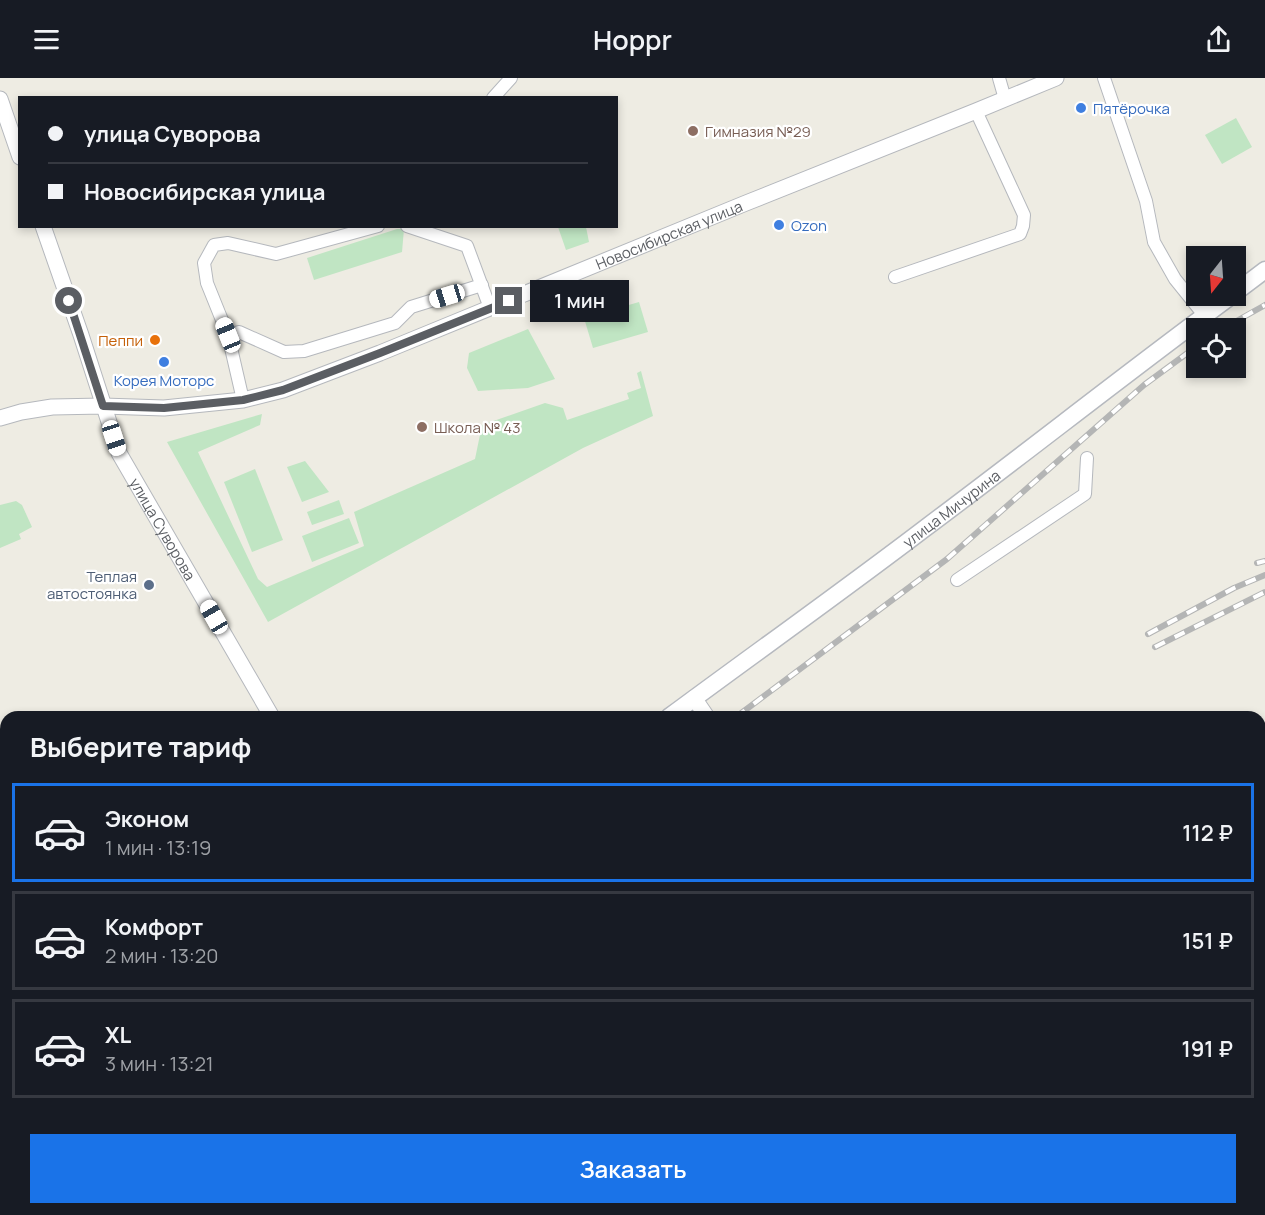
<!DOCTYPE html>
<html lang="ru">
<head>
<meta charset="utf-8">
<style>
	body { margin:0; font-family:Manrope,sans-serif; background:#20242c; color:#f1f3f6; height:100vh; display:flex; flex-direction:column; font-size:22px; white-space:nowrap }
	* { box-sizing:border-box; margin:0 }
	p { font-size:20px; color:#9ea1a6 }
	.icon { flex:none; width:33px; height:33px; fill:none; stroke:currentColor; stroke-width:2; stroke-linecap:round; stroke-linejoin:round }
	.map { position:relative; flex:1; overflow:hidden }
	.panel { position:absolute; left:0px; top:633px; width:1266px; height:504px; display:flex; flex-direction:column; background:#171b24; border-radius:18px 18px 0 0; box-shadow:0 3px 9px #0003 }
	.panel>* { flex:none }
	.top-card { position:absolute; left:18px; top:18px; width:600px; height:132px; border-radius:0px; box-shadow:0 3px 9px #0003; display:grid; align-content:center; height:132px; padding:0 30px; background:#171b24 }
	.needle { width:39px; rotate:197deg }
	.tools { position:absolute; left:1186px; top:168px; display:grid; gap:12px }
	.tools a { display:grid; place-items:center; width:60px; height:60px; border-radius:0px; background:#171b24; box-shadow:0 3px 9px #0003; font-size:30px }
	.end { position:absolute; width:27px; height:27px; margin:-14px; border:8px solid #5b5e63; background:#fff; box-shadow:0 0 0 3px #fff }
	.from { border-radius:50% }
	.bubble { position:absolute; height:42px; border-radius:0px; background:#171b24; box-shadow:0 3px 9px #0003; font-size:20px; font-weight:600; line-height:42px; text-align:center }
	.car { position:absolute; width:18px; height:36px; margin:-18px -9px; border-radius:8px; box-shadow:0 0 4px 2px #0007; background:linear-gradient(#fff 24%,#345 0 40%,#fff 0 76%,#345 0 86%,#fff 0) }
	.top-card b { display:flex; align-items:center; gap:21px; height:57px; font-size:22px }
	.top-card b+b { border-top:2px solid #363941 }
	.top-card i { width:15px; height:15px; background:#f1f3f6 }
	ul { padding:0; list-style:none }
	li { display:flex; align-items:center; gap:18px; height:99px; margin:0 12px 9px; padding:0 18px; border:3px solid #363941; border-radius:0px }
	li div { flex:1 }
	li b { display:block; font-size:22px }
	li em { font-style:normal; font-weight:600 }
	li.on { border-color:#1a73e8 }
	li>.icon { width:54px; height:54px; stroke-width:1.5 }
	h2 { padding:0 30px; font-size:27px; line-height:72px }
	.cta { display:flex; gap:12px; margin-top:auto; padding:12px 30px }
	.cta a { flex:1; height:69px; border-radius:0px; background:#1a73e8; color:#fff; font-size:24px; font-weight:600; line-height:69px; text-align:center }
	header { display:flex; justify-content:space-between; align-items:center; height:78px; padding:0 30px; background:#171b24; font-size:27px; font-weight:600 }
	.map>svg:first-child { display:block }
</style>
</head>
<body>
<header><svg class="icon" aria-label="menu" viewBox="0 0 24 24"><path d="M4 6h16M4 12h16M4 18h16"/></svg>Hoppr<svg class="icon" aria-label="share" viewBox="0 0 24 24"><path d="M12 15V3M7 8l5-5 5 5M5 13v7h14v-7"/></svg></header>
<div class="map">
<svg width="1265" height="1137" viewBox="0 0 1265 1137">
	<rect width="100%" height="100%" fill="#eeece3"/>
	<!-- green -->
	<g fill="#c0e5c3">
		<polygon points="1236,40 1252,69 1222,86 1205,57"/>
		<polygon points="558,149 586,149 589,164 566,172"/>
		<polygon points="397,151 404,151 402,174 314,202 307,180"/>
		<polygon points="639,224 648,254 593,270 584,240"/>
		<polygon points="528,251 555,301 528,310 478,313 467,290 469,275"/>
		<polygon points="641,293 653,338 583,370 268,544 167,364 262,336 260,347 198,374 258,501 267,509 364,468 354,434 475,381 482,347 545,325 563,330 567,342 629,321 627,315 641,310 637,295"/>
		<polygon points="305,383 329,414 302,424 287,389"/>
		<polygon points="255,391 283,462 252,474 224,404"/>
		<polygon points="339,422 344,436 312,447 307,434"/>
		<polygon points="16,423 22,427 32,449 19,456 21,461 0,470 0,427"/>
		<polygon points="349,440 359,465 312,484 302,458"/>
	</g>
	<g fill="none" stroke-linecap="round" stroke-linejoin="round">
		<defs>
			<g id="minor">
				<polyline points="999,0 1005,21"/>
				<polyline points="1104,0 1146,123 1154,164 1175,201 1204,237"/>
				<polyline points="493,20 511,0"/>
				<polyline points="407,148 467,168 490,230"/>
				<polyline points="895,199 1020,156 1023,148 1024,137 976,33"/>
				<polyline points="228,257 207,205 204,185 214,167 228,165 276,176 378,148"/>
				<polyline points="243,322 228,257 239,254 284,274 304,273 395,245 411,229 482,207"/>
				<polyline points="957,502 1085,416 1087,380"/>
				<polyline points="1260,1115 1265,1113"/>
				<polyline points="394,1131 397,1137"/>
				<polyline points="675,1131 678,1137"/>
				<polyline points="114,1137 124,1131"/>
				<polyline points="250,1137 262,1131"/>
				<polyline points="1215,1137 1227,1131"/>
			</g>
			<g id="tertiary">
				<polyline points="0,21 20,79"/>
				<path id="s1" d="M43,148l38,109 38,118 153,264"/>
				<path id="s2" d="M0,340l21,-6 31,-5 51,-1 61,2 79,-8 40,-10 97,-37 366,-150 230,-92 80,-33"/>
				<polyline points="694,620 707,639"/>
				<polyline points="128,1131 131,1137"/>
				<polyline points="944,1131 947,1137"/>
			</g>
			<g id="secondary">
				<polyline points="1236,214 1265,192"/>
				<path id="s3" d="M669,639c85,-63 171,-124 255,-188 103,-77 204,-157 307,-233"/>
				<polyline points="0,1064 6,1061"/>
			</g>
		</defs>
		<!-- minor casing -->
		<use href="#minor" stroke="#b5b8bd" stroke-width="14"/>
		<!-- tertiary casing -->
		<use href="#tertiary" stroke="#b5b8bd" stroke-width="17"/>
		<!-- secondary casing -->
		<use href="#secondary" stroke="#b6b9bf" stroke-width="19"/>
		<!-- minor -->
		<use href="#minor" stroke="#fff" stroke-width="12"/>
		<!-- tertiary -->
		<use href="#tertiary" stroke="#fff" stroke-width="15"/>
		<!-- secondary -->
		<use href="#secondary" stroke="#fff" stroke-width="16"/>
		<defs>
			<g id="rail">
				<polyline points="1224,250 1265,227"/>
				<polyline points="1257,485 1265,483"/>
				<polyline points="1148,556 1234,510 1265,497"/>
				<polyline points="1155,569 1265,514"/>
				<polyline points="736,639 947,481 1144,307 1197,268"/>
				<polyline points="1260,749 1265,747"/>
				<polyline points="1260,760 1265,758"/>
				<polyline points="1260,772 1265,769"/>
				<polyline points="1260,892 1265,888"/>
				<polyline points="4,1137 10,1131"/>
				<polyline points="967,1137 975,1131"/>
				<polyline points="1012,1137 1016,1131"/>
			</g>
		</defs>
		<!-- rail casing -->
		<use href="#rail" stroke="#b4b5b5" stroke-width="6"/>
		<!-- rail -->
		<use href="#rail" stroke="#fff" stroke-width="4" stroke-dasharray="11" stroke-linecap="butt"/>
	</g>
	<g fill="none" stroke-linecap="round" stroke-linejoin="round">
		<!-- route -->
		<polyline stroke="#5b5e63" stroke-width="8" points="69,223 103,328 164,330 243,322 283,312 380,275 509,223"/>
	</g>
	<!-- markers -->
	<g fill="#3f7fe0" stroke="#fff" stroke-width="2">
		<circle cx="1081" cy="30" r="6"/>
		<circle cx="779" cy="147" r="6"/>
		<circle cx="164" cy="284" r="6"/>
	</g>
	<g fill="#8d6e63" stroke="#fff" stroke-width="2">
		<circle cx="693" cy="53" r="6"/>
		<circle cx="422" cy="349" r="6"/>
	</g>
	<circle fill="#e8710a" stroke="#fff" stroke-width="2" cx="155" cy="262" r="6"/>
	<circle fill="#5c6f8a" stroke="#fff" stroke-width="2" cx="149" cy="507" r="6"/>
	<g text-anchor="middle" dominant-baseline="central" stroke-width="4.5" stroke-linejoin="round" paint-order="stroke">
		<!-- shop labels -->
		<g font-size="15" fill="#366cbe" stroke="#fff" text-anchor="start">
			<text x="1093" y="30">Пятёрочка</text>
			<text x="791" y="147">Ozon</text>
			<text x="164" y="302" text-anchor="middle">Корея Моторс</text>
		</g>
		<!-- education labels -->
		<g font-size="15" fill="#785e54" stroke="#fff" text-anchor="start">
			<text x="705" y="53">Гимназия №29</text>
			<text x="434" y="349">Школа № 43</text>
		</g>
		<!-- street labels -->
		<g font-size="15" fill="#5b5e63" stroke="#fff">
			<text stroke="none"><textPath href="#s2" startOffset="702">Новосибирская улица</textPath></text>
			<text stroke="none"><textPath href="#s3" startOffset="351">улица Мичурина</textPath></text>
			<text stroke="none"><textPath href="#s1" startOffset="327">улица Суворова</textPath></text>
		</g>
		<!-- food labels -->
		<g font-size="15" fill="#c56008" stroke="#fff" text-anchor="end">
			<text x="143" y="262">Пеппи</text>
		</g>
		<!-- service labels -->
		<g font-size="15" fill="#4e5e75" stroke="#fff" text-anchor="end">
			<text x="137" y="498">Теплая<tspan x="137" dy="17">автостоянка</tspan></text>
		</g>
	</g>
</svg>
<div class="tools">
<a><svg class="needle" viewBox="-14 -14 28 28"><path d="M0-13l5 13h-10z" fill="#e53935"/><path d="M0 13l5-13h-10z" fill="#9ea1a6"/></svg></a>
<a><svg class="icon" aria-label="locate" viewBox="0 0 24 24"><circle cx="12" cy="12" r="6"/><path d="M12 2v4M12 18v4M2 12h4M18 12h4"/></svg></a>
</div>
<i class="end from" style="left:69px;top:223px"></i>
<i class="end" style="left:509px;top:223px"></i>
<div class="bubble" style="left:530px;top:202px;width:99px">1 мин</div>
<i class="car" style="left:447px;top:218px;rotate:253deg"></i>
<i class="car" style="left:228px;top:257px;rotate:338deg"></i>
<i class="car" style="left:114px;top:360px;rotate:162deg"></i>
<i class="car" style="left:214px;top:539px;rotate:330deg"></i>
<div class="top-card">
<b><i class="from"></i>улица Суворова</b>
<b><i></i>Новосибирская улица</b>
</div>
<section class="panel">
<h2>Выберите тариф</h2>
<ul>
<li class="on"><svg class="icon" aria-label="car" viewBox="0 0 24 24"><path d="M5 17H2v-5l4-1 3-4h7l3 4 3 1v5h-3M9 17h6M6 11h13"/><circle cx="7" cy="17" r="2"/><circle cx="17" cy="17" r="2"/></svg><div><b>Эконом</b><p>1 мин · 13:19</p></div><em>112 ₽</em></li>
<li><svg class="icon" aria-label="car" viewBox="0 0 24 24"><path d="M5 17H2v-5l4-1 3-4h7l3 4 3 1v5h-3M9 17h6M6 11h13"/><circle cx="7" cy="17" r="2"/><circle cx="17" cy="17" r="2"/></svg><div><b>Комфорт</b><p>2 мин · 13:20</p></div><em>151 ₽</em></li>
<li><svg class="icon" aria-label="car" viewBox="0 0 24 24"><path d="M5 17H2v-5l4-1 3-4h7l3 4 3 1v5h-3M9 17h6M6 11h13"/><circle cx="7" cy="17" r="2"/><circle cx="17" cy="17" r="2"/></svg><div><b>XL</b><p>3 мин · 13:21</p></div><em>191 ₽</em></li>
</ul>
<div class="cta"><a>Заказать</a></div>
</section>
</div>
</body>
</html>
